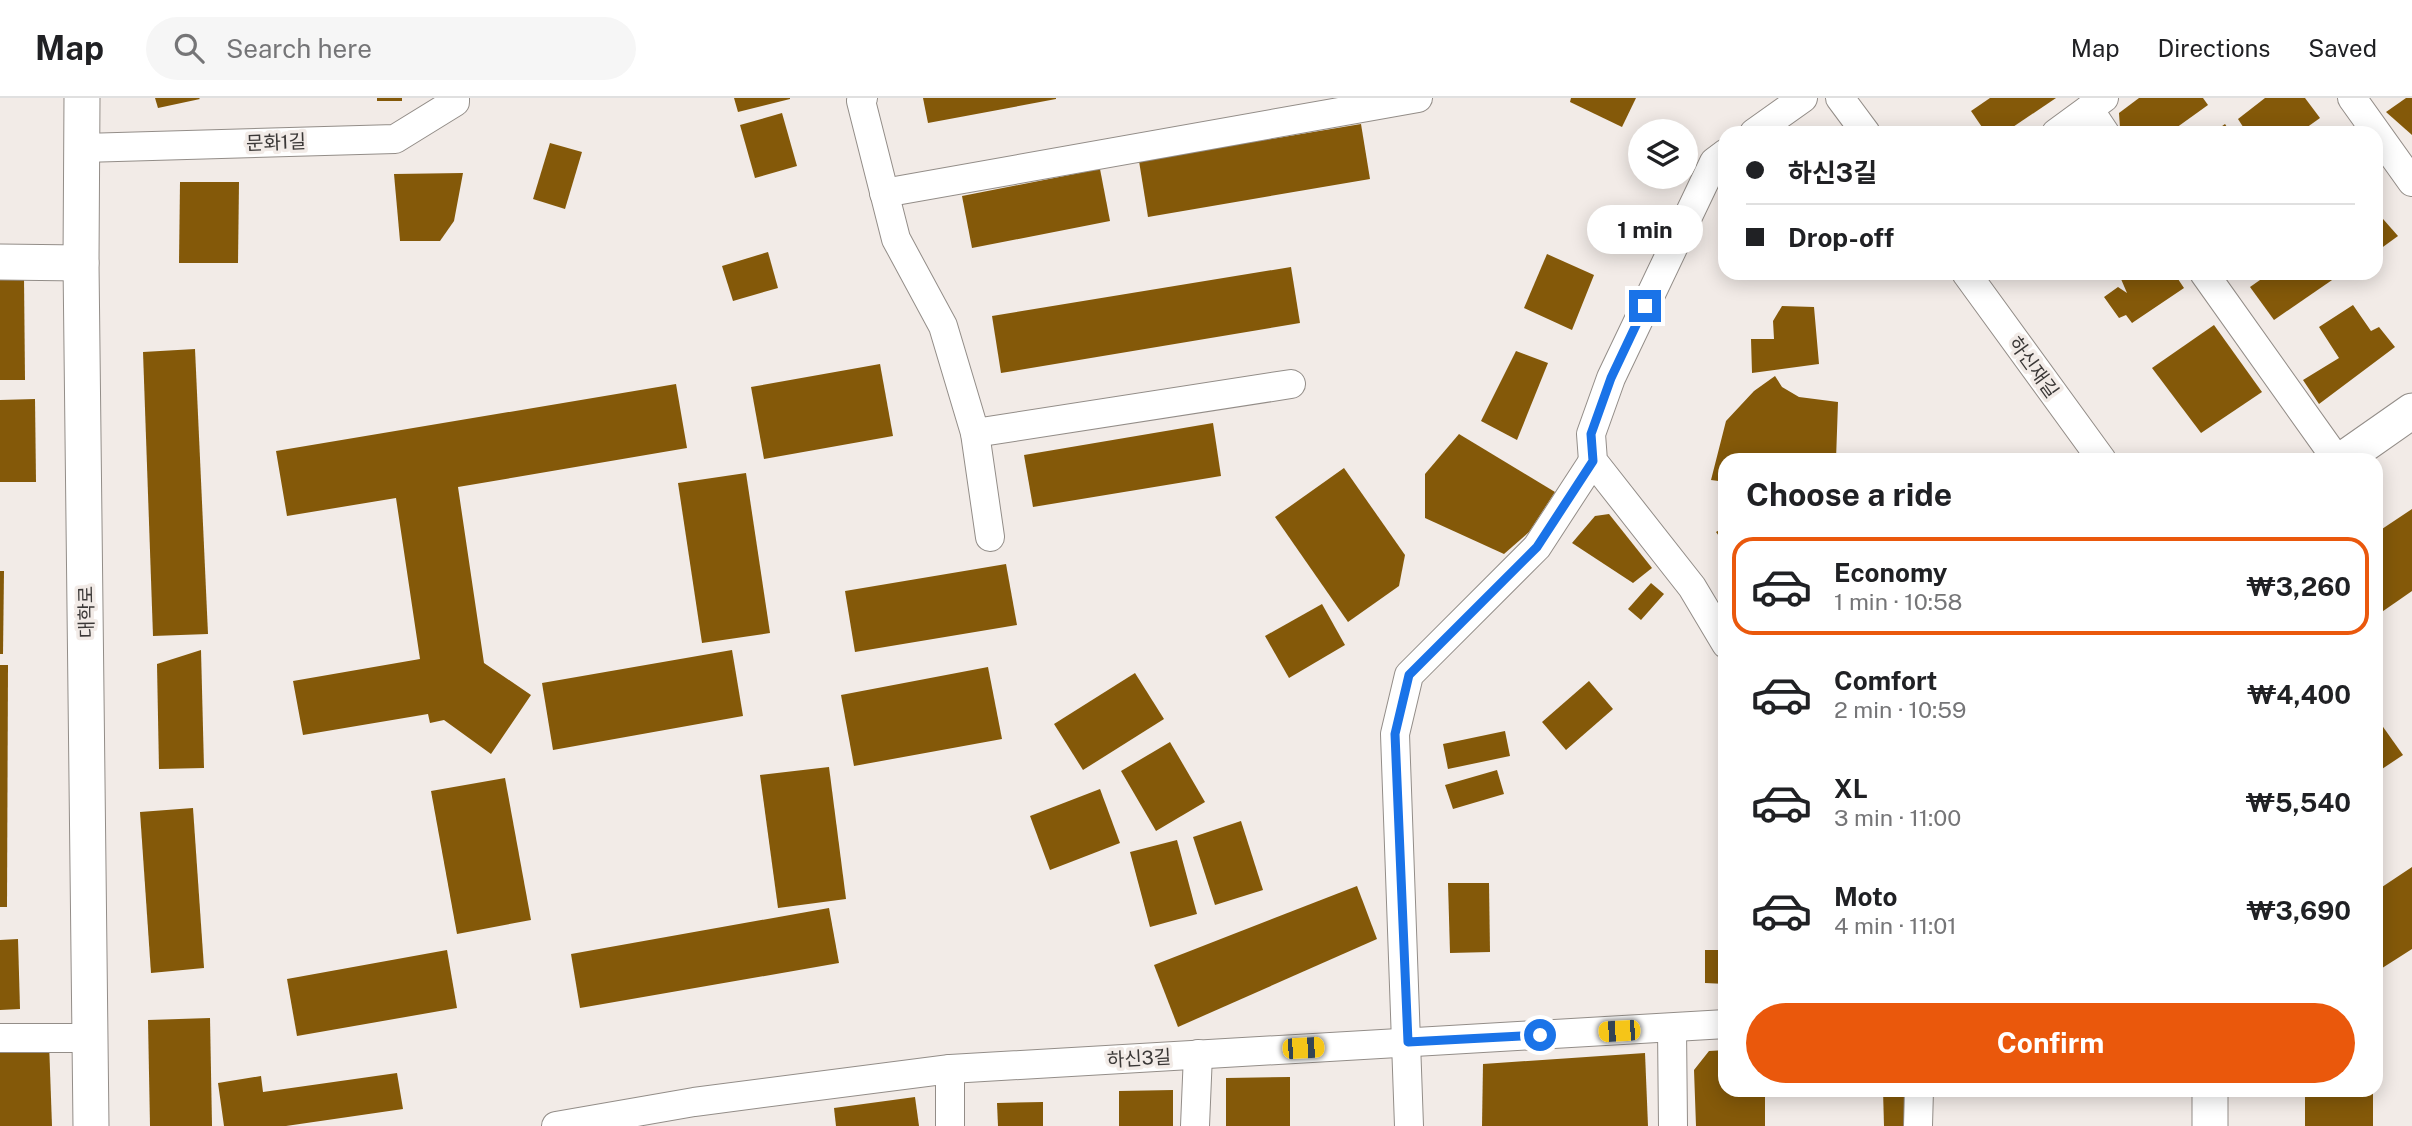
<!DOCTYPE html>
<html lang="en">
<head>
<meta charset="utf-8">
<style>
	body { margin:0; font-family:"Public Sans","Noto Sans KR",sans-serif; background:#f6f6f6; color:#202124; height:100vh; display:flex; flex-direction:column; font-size:26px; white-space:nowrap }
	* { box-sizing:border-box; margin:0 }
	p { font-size:23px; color:#757577 }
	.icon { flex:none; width:38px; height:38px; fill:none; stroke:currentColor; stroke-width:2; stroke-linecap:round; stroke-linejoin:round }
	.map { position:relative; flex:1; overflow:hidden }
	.details { position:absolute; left:1718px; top:355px; width:665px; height:644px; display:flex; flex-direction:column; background:#fff; border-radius:21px; box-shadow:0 4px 18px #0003 }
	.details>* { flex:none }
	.top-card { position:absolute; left:1718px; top:28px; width:665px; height:154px; border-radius:21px; box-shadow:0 4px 18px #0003; display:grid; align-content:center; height:154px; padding:0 28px; background:#fff }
	.buttons { position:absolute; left:1628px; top:21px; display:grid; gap:14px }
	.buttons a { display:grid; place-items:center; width:70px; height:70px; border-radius:50%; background:#fff; box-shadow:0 4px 18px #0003; font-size:35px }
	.end { position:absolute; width:32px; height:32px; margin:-16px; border:9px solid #1a73e8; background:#fff; box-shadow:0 0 0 4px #fff }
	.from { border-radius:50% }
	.bubble { position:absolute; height:49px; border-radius:24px; background:#fff; box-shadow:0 4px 18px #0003; font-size:23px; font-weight:700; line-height:49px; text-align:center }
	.car { position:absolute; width:21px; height:42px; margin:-21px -10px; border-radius:9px; box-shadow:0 0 5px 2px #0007; background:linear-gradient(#f5c518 24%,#345 0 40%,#f5c518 0 76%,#345 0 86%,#f5c518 0) }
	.top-card b { display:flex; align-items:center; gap:24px; height:66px; font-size:26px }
	.top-card b+b { border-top:2px solid #e0e0e0 }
	.top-card i { width:18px; height:18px; background:#202124 }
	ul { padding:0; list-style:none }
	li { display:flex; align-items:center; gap:21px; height:98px; margin:0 14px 10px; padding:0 14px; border:4px solid transparent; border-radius:21px }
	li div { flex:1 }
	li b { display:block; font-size:26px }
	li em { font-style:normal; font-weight:700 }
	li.on { border-color:#ea580c }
	li>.icon { width:63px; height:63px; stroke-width:1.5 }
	h2 { padding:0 28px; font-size:32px; line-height:84px }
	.action { display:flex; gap:14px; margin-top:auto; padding:14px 28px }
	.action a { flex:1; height:80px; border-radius:42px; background:#ea580c; color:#fff; font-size:28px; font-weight:700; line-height:80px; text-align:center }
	header { display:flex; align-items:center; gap:42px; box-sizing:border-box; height:98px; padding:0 35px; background:#fff; border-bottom:2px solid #e0e0e0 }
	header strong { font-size:33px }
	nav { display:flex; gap:38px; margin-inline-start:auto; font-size:24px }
	.search { width:490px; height:63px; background:#f6f6f6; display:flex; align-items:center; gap:18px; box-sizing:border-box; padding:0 24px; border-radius:38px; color:#757577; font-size:26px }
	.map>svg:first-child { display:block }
</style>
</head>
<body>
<header>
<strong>Map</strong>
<div class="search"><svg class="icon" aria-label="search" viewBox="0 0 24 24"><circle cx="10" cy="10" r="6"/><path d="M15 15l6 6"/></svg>Search here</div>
<nav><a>Map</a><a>Directions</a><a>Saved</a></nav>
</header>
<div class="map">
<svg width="2412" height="1028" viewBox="0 0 2412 1028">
	<rect width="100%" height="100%" fill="#f2ebe7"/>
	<!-- building -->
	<g fill="#845909">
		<polygon points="155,0 199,0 200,1 158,10"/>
		<rect x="377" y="0" width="25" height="3"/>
		<polygon points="734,0 790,0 790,1 738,14"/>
		<polygon points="923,0 1056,0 1056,1 928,25"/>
		<polygon points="1571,0 1636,0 1622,29 1570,4"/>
		<polygon points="1990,0 2056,0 2004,35 1986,35 1971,13"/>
		<polygon points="2139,0 2203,0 2208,7 2169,35 2125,35 2120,30 2119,15"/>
		<polygon points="2265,0 2305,0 2320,20 2299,35 2247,35 2238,21"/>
		<polygon points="2406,0 2412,0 2412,37 2386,14"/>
		<polygon points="782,15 797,68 755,80 740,27"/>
		<polygon points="1361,26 1370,81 1148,119 1139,63"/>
		<polygon points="2225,26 2231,35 2212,35"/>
		<polygon points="550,45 582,54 565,111 533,101"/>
		<polygon points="1100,71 1110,123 972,150 962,98"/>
		<polygon points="463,75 454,123 440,143 400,143 394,76"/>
		<polygon points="180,84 239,84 238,165 179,165"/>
		<polygon points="2376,113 2398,138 2376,154"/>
		<polygon points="768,154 778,190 733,203 722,168"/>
		<polygon points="1547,156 1594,177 1572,232 1524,210"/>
		<polygon points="1291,169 1300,225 1001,275 992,218"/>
		<polygon points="2129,175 2174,175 2184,190 2132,225 2126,217 2119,220 2104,199 2118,189 2127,195 2121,181"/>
		<polygon points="2270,175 2331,175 2335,180 2274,222 2250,189"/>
		<polygon points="24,180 25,282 0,282 0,181"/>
		<polygon points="2353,207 2371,233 2379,229 2395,249 2319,306 2303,282 2339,260 2319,229"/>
		<polygon points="1782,208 1814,209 1819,266 1752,275 1751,241 1774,241 1773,223"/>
		<polygon points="2214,227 2262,294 2201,335 2152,270"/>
		<polygon points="195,251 208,536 153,538 143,254"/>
		<polygon points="1516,253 1548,265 1517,342 1481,323"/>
		<polygon points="880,266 893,338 764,361 751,289"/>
		<polygon points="1775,278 1782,289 1799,299 1838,304 1836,362 1726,362 1726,384 1711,382 1726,323 1754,293"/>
		<polygon points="676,286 687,350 458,389 484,565 531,597 491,656 444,622 430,625 428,616 303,637 293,583 420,561 396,400 287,418 276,353"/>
		<polygon points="35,301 36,384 0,384 0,302"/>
		<polygon points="1213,325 1221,378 1033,409 1024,357"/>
		<polygon points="1459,336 1555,394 1529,434 1504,456 1425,420 1425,376"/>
		<polygon points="1344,370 1405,457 1399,488 1348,524 1275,419"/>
		<polygon points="746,375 770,535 702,545 678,385"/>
		<polygon points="2412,411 2412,493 2376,518 2376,435"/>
		<polygon points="1609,416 1652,470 1633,485 1572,445 1595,418"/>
		<polygon points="1726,428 1726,448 1716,434"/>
		<polygon points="1006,466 1017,527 855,554 845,493"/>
		<polygon points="0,473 4,473 3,556 0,556"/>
		<polygon points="1651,485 1664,496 1641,522 1628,511"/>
		<polygon points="1322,506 1345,547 1289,580 1265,538"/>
		<polygon points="201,552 204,670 159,671 157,566"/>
		<polygon points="732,552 743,618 553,652 542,585"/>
		<polygon points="0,567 8,567 7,809 0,809"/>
		<polygon points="988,569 1002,641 854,668 841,597"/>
		<polygon points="1135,575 1164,621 1083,672 1054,626"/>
		<polygon points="1589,583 1613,611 1566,652 1542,624"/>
		<polygon points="2376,619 2403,657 2376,675"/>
		<polygon points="1505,633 1510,658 1448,671 1443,646"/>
		<polygon points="1170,644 1205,704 1156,733 1121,673"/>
		<polygon points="829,669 846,801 778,810 760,677"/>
		<polygon points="1497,672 1504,696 1453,711 1445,687"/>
		<polygon points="505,680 531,822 457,836 431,693"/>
		<polygon points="1100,691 1120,745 1050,772 1030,718"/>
		<polygon points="193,710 204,870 151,875 140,714"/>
		<polygon points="1241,723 1263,792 1215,807 1193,739"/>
		<polygon points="1177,742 1197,816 1150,829 1130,754"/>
		<polygon points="2412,769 2412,851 2376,874 2376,793"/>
		<polygon points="1448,785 1489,785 1490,854 1450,855"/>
		<polygon points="1357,788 1377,841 1178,929 1154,867"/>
		<polygon points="829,810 839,865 580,910 571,856"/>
		<polygon points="18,841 20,911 0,912 0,842"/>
		<polygon points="447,852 457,910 297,938 287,881"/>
		<polygon points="1705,852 1726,852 1726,886 1705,885"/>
		<polygon points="210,920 212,1028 150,1028 148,922"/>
		<polygon points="49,944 52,1028 0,1028 0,945"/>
		<polygon points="1726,952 1726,992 1765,992 1765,1028 1696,1028 1694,972 1709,953"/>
		<polygon points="1645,955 1648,1028 1482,1028 1483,966"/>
		<polygon points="397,975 403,1011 286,1028 224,1028 218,985 261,978 263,994"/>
		<polygon points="1290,979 1290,1028 1226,1028 1226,980"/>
		<polygon points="1173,992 1173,1028 1119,1028 1119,993"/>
		<polygon points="1883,992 1907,992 1908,1028 1884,1028"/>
		<rect x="2305" y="992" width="68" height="36"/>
		<polygon points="915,999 919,1028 836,1028 834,1010"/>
		<polygon points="1043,1004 1043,1028 998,1028 997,1005"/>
	</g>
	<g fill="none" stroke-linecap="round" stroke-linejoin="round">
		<defs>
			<g id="minor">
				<polyline points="863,0 861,3 896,141 943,228 975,335 990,439"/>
				<polyline points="1840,0 1866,35"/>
				<polyline points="2352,0 2412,84"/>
				<polyline points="2089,11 2105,35"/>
				<polyline points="1754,35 1803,0"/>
				<polyline points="2056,35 2104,0"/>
				<polyline points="83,50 395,41 455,4 455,0"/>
				<polyline points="1726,55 1714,64 1611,280 1591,336 1593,363 1692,489 1726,546"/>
				<polyline points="884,95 1418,0"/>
				<polyline points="1966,175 2102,362"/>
				<polyline points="2204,175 2337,362"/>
				<polyline points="975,335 1291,286"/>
				<polyline points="1672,930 1673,1028"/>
				<polyline points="0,940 92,940"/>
				<polyline points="556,1028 694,1004 950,971 1726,926"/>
				<polyline points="950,1028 950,971"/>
				<polyline points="1195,1028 1198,956"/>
				<polyline points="1409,1028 1395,636 1409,577 1537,449 1593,363"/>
				<polyline points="1918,1028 1919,992"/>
			</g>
			<g id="tertiary">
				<polyline points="82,0 81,165 91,1028"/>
				<polyline points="0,164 81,165"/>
				<polyline points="2342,362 2412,313"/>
				<polyline points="2210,992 2210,1028"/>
			</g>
		</defs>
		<!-- minor casing -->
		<use href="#minor" stroke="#938d88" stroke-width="30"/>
		<!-- tertiary casing -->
		<use href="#tertiary" stroke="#938d88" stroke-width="37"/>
		<!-- minor -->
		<use href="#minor" stroke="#fff" stroke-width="28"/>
		<!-- tertiary -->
		<use href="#tertiary" stroke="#fff" stroke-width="35"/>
	</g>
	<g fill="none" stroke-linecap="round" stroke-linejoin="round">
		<!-- route -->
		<polyline stroke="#1a73e8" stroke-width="9" points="1540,937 1408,944 1395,636 1409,577 1537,449 1593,363 1591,336 1611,280 1645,208"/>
	</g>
	<g text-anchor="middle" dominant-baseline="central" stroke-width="7" stroke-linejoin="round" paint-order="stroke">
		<!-- street labels -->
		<g font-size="19" fill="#3b3837" stroke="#f2ebe7">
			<text transform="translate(276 44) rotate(-2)">문화1길</text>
			<text transform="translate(2034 269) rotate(54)">하신재길</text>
			<text transform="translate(86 514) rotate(-91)">대학로</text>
			<text transform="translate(1139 960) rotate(-3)">하신3길</text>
		</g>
	</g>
</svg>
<div class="buttons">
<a><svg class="icon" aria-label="layers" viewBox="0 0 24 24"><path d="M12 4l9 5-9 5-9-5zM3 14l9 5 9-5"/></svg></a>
</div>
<i class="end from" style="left:1540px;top:937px"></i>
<i class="end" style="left:1645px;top:208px"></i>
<div class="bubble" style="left:1587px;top:107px;width:116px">1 min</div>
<i class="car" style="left:1619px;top:933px;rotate:267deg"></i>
<i class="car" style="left:1303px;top:950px;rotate:87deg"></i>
<div class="top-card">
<b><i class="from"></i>하신3길</b>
<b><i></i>Drop-off</b>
</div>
<section class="details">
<h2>Choose a ride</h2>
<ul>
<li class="on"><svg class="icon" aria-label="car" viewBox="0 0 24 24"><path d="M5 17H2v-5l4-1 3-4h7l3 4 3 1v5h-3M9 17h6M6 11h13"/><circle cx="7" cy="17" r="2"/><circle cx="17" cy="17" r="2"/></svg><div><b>Economy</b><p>1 min · 10:58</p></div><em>₩3,260</em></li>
<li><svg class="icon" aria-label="car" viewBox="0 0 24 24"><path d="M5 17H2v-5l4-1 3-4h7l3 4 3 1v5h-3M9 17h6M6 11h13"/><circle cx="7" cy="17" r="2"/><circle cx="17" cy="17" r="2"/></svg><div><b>Comfort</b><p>2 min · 10:59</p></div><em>₩4,400</em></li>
<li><svg class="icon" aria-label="car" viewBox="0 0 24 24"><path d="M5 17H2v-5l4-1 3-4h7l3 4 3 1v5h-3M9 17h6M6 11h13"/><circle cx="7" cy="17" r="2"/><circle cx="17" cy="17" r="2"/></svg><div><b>XL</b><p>3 min · 11:00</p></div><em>₩5,540</em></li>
<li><svg class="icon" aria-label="car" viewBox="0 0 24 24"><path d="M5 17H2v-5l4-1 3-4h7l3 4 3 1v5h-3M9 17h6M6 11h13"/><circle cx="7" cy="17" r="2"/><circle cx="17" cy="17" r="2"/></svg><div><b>Moto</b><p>4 min · 11:01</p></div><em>₩3,690</em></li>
</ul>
<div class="action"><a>Confirm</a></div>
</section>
</div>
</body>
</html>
